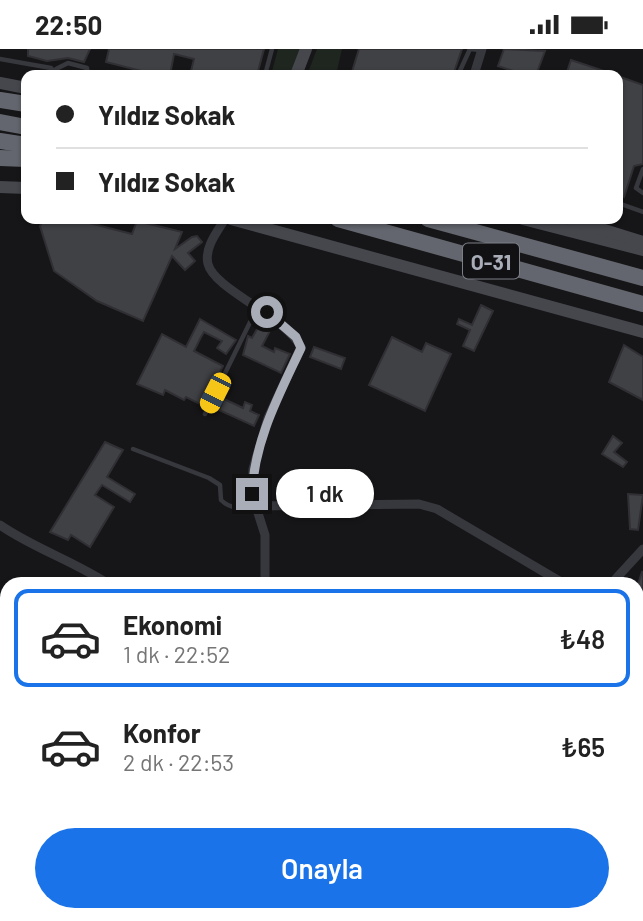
<!DOCTYPE html>
<html lang="tr">
<head>
<meta charset="utf-8">
<style>
	body { margin:0; font-family:Barlow,sans-serif; background:#f6f6f6; color:#222; height:100vh; display:flex; flex-direction:column; font-size:26px; white-space:nowrap }
	* { box-sizing:border-box; margin:0 }
	p { font-size:23px; color:#767676 }
	.icon { flex:none; width:38px; height:38px; fill:none; stroke:currentColor; stroke-width:2; stroke-linecap:round; stroke-linejoin:round }
	.map { position:relative; flex:1; overflow:hidden }
	.details { position:absolute; left:0px; top:528px; width:644px; height:345px; display:flex; flex-direction:column; background:#fff; border-radius:21px 21px 0 0; box-shadow:0 2px 5px #0004 }
	.details>* { flex:none }
	.banner { position:absolute; left:21px; top:21px; width:602px; height:154px; border-radius:14px; box-shadow:0 2px 5px #0004; display:grid; align-content:center; height:154px; padding:0 35px; background:#fff }
	.end { position:absolute; width:32px; height:32px; margin:-16px; border:9px solid #a8adb8; background:#111; box-shadow:0 0 0 4px #111 }
	.from { border-radius:50% }
	.bubble { position:absolute; height:49px; border-radius:24px; background:#fff; box-shadow:0 2px 5px #0004; font-size:23px; font-weight:600; line-height:49px; text-align:center }
	.car { position:absolute; width:21px; height:42px; margin:-21px -10px; border-radius:9px; box-shadow:0 0 5px 2px #0007; background:linear-gradient(#f5c518 24%,#345 0 40%,#f5c518 0 76%,#345 0 86%,#f5c518 0) }
	.banner b { display:flex; align-items:center; gap:24px; height:66px; font-size:26px }
	.banner b+b { border-top:2px solid #e0e0e0 }
	.banner i { width:18px; height:18px; background:#222 }
	ul { padding:12px 0 0; list-style:none }
	li { display:flex; align-items:center; gap:21px; height:98px; margin:0 14px 10px; padding:0 21px; border:4px solid transparent; border-radius:14px }
	li div { flex:1 }
	li b { display:block; font-size:26px }
	li em { font-style:normal; font-weight:600 }
	li.current { border-color:#1a73e8 }
	li>.icon { width:63px; height:63px; stroke-width:1.5 }
	.cta { display:flex; gap:14px; margin-top:auto; padding:14px 35px }
	.cta a { flex:1; height:80px; border-radius:42px; background:#1a73e8; color:#fff; font-size:28px; font-weight:600; line-height:80px; text-align:center }
	.status { display:flex; justify-content:space-between; align-items:center; height:49px; padding:0 35px; background:#fff; direction:ltr }
	.status svg { height:19px; fill:currentColor }
	.map>svg:first-child { display:block }
</style>
</head>
<body>
<div class="status"><b>22:50</b><svg viewBox="0 0 49 12"><path d="M0 12V9h3v3zM5 12V6h3v6zM10 12V3h3v9zM15 12V0h3v12zM26 1h20v11H26zM47 4h2v5h-2z"/></svg></div>
<div class="map">
<svg width="643" height="872" viewBox="0 0 643 872">
	<rect width="100%" height="100%" fill="#161618"/>
	<!-- green -->
	<g fill="#1e261f">
		<polygon points="278,0 301,0 292,26 271,26"/>
		<polygon points="317,0 342,0 336,26 307,26"/>
	</g>
	<!-- building -->
	<g fill="#404145" stroke="#303034" stroke-width="2">
		<polygon points="28,0 90,0 84,13 68,9 47,12 28,7"/>
		<polygon points="109,0 264,0 257,26 190,26 194,10 174,5 170,26 157,26 106,13"/>
		<polygon points="359,0 462,0 453,26 351,26"/>
		<polygon points="504,0 545,2 536,26 525,26 498,17"/>
		<polygon points="571,11 613,25 613,26 566,26"/>
		<polygon points="618,27 643,36 643,115 634,117 624,148 618,146"/>
		<polygon points="44,170 74,170 132,185 137,172 182,183 175,200 192,188 197,187 202,193 188,204 195,212 185,221 172,207 143,272 97,252 54,222 40,177"/>
		<polygon points="481,256 493,262 474,302 463,297 470,281 457,275 459,270 472,276"/>
		<polygon points="200,270 236,291 226,305 217,299 222,292 204,283 201,288 194,302 223,317 204,357 186,348 184,351 165,341 163,346 137,335 162,285 186,298"/>
		<polygon points="261,273 272,278 262,297 274,303 275,299 290,305 281,324 243,306 248,287 252,289"/>
		<polygon points="392,288 422,303 426,294 451,305 425,362 369,336"/>
		<polygon points="624,296 643,308 643,351 609,333"/>
		<polygon points="314,298 345,309 341,320 310,308"/>
		<polygon points="224,350 243,359 245,353 252,356 250,362 259,366 254,377 219,361"/>
		<polygon points="613,387 622,394 614,403 627,413 623,418 602,405"/>
		<polygon points="105,393 123,401 107,428 135,445 130,453 102,436 95,446 114,458 90,498 71,486 68,491 50,483"/>
		<polygon points="628,445 643,446 638,481 630,480"/>
		<polygon points="642,523 643,523 643,647 637,645 637,538"/>
		<polygon points="637,723 643,726 643,810 638,825"/>
	</g>
	<g fill="none" stroke-linecap="round" stroke-linejoin="round">
		<!-- lane -->
		<g stroke="#37383d" stroke-width="4.5">
			<polyline points="0,10 51,19 57,26"/>
			<polyline points="56,20 68,14 87,19 88,26"/>
			<polyline points="265,26 272,0"/>
			<polyline points="458,26 470,0 480,1"/>
			<polyline points="643,120 636,139 643,144"/>
			<polyline points="618,154 643,163"/>
			<polyline points="205,365 257,259"/>
			<path d="M133,400l76,29 11,7 1,15c10,10 21,8 34,6"/>
			<polyline points="265,872 274,866"/>
			<polyline points="496,872 499,866"/>
		</g>
		<!-- street -->
		<g stroke="#37383d" stroke-width="9">
			<polyline points="474,26 482,0"/>
			<path d="M225,170c-8,13 -21,29 -17,45 6,25 77,52 93,83l-33,71 -15,51 -1,25 13,41v50"/>
			<polyline points="256,457 419,455 437,460 566,536"/>
			<path d="M0,476c35,24 74,36 110,60"/>
			<polyline points="610,536 643,500"/>
			<polyline points="0,644 7,647"/>
			<polyline points="0,854 7,844"/>
			<polyline points="288,866 290,872"/>
		</g>
		<!-- secondary -->
		<g stroke="#45474d" stroke-width="12">
			<polyline points="296,26 306,0"/>
			<polyline points="0,34 26,39"/>
			<polyline points="0,138 26,139"/>
			<polyline points="231,170 643,283"/>
			<polyline points="523,170 643,201"/>
			<polyline points="569,170 643,193"/>
		</g>
		<!-- highway -->
		<g stroke="#63666e" stroke-width="16">
			<polyline points="0,51 26,55"/>
			<polyline points="0,73 26,78"/>
			<polyline points="0,92 26,96"/>
			<polyline points="0,109 26,110"/>
			<polyline points="338,170 643,255"/>
			<polyline points="428,170 643,229"/>
		</g>
	</g>
	<g fill="none" stroke-linecap="round" stroke-linejoin="round">
		<!-- route -->
		<path stroke="#a8adb8" stroke-width="9" d="M252,445c2,-53 27,-99 49,-146l-5,-11 -29,-25"/>
	</g>
	<g text-anchor="middle" dominant-baseline="central" stroke-width="7" stroke-linejoin="round" paint-order="stroke">
		<!-- shield labels -->
		<rect fill="#111113" stroke="#7b7e86" stroke-width="2" x="463" y="194.5" width="56" height="35" rx="5"/>
		<g font-size="21" font-weight="bold" fill="#a8adb8">
			<text x="491" y="212">O-31</text>
		</g>
	</g>
</svg>
<i class="end from" style="left:267px;top:263px"></i>
<i class="end" style="left:252px;top:445px"></i>
<div class="bubble" style="left:276px;top:420px;width:98px">1 dk</div>
<i class="car" style="left:215px;top:344px;rotate:207deg"></i>
<div class="banner">
<b><i class="from"></i>Yıldız Sokak</b>
<b><i></i>Yıldız Sokak</b>
</div>
<section class="details">
<ul>
<li class="current"><svg class="icon" aria-label="car" viewBox="0 0 24 24"><path d="M5 17H2v-5l4-1 3-4h7l3 4 3 1v5h-3M9 17h6M6 11h13"/><circle cx="7" cy="17" r="2"/><circle cx="17" cy="17" r="2"/></svg><div><b>Ekonomi</b><p>1 dk · 22:52</p></div><em>₺48</em></li>
<li><svg class="icon" aria-label="car" viewBox="0 0 24 24"><path d="M5 17H2v-5l4-1 3-4h7l3 4 3 1v5h-3M9 17h6M6 11h13"/><circle cx="7" cy="17" r="2"/><circle cx="17" cy="17" r="2"/></svg><div><b>Konfor</b><p>2 dk · 22:53</p></div><em>₺65</em></li>
</ul>
<div class="cta"><a>Onayla</a></div>
</section>
</div>
</body>
</html>
